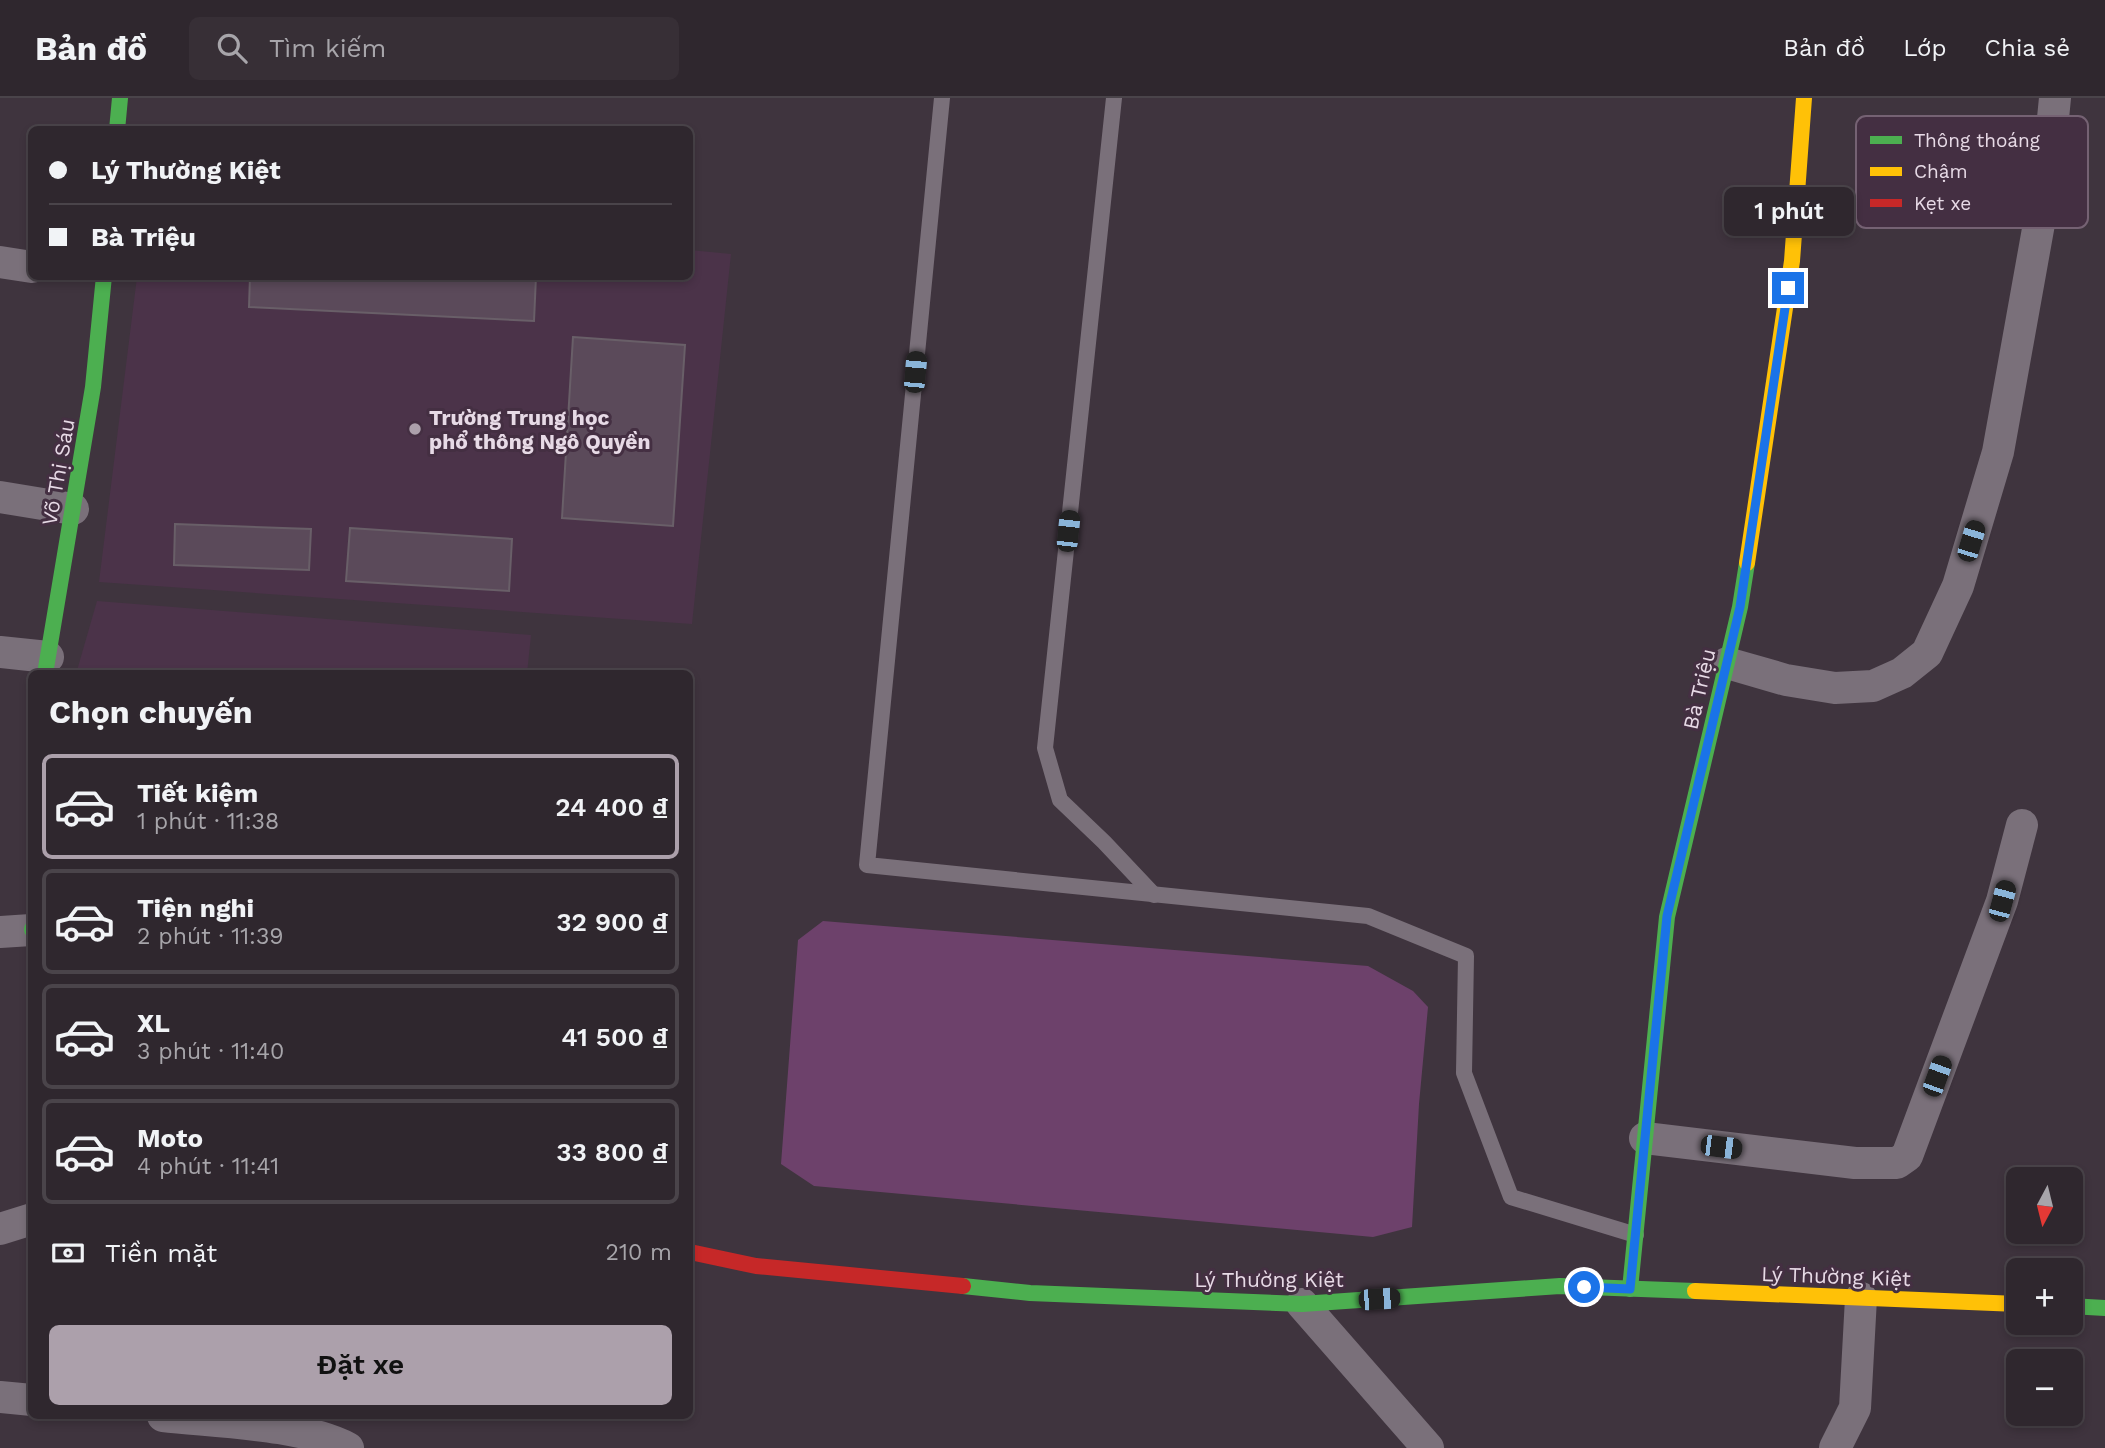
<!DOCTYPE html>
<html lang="vi">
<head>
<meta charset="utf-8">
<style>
	body { margin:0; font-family:"Work Sans",sans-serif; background:#372f36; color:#f1f3f6; height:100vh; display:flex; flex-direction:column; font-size:26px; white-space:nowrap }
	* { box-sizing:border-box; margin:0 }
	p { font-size:23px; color:#a7a5aa }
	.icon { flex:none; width:38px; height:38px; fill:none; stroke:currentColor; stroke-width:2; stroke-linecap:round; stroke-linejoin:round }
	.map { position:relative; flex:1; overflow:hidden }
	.drawer { position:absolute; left:28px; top:572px; width:665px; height:749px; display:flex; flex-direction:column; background:#2f272e; border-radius:10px; box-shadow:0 4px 10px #0003,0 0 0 2px #4a444a }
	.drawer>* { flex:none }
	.guide { position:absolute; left:28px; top:28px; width:665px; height:154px; border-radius:10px; box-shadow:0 4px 10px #0003,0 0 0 2px #4a444a; display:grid; align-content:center; height:154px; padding:0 21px; background:#2f272e }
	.needle { width:46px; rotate:187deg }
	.controls { position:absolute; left:2006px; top:1069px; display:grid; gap:14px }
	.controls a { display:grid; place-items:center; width:77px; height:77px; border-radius:10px; background:#2f272e; box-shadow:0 4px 10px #0003,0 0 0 2px #4a444a; font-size:35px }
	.end { position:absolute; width:32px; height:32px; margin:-16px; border:9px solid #1a73e8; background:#fff; box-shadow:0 0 0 4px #fff }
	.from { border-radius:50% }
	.bubble { position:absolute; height:49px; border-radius:10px; background:#2f272e; box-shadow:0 4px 10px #0003,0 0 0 2px #4a444a; font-size:23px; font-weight:600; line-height:49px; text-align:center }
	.car { position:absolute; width:21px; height:42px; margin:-21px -10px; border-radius:9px; box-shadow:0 0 5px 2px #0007; background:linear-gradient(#222 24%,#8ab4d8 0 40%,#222 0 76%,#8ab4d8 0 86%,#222 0) }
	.guide b { display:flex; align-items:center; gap:24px; height:66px; font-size:26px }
	.guide b+b { border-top:2px solid #4a444a }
	.guide i { width:18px; height:18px; background:#f1f3f6 }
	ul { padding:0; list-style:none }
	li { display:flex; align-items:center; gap:21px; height:105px; margin:0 14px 10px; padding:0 7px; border:4px solid #4a444a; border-radius:10px }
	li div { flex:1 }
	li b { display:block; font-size:26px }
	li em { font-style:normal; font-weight:600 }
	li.selected { border-color:#aca0ab }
	li>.icon { width:63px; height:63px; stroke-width:1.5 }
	h2 { padding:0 21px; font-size:32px; line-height:84px }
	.pay { display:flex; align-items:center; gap:18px; height:77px; padding:0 21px; font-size:26px }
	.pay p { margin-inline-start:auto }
	.action { display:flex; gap:14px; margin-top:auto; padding:14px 21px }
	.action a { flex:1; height:80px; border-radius:10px; background:#aca0ab; color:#111; font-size:28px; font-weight:600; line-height:80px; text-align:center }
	header { display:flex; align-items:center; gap:42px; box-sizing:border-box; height:98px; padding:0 35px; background:#2f272e; border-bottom:2px solid #4a444a }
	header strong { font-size:33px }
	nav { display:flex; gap:38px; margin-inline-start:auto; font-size:24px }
	.search { width:490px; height:63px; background:#372f36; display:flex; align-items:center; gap:18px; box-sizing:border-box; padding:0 24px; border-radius:10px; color:#a7a5aa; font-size:26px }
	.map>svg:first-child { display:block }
</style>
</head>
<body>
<header>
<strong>Bản đồ</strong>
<div class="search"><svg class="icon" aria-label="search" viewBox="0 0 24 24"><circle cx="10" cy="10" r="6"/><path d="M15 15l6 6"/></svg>Tìm kiếm</div>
<nav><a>Bản đồ</a><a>Lớp</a><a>Chia sẻ</a></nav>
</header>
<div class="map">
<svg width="2105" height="1350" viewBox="0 0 2105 1350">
	<rect width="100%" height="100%" fill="#3f343e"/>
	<!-- built -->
	<g fill="#4b3349">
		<polygon points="690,152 731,156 692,526 99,484 137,179 690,178"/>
		<polygon points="97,503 531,537 527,576 76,576"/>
	</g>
	<!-- green -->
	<polygon fill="#6d416b" points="823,823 1368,868 1413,893 1428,909 1419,1006 1412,1129 1373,1139 814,1088 781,1066 798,842"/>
	<!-- building -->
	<g fill="#5b4a5a" stroke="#695f68" stroke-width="2">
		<polygon points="250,178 536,178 534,223 249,209"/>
		<polygon points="573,239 685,247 673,428 562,420"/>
		<polygon points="175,426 311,431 309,472 174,467"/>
		<polygon points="350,430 512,441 509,493 346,483"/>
	</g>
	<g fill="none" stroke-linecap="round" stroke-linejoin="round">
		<!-- lane -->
		<g stroke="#7a707a" stroke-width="16">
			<polyline points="942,0 867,767 1368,818 1466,858 1464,975 1511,1099 1636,1137"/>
			<polyline points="1114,0 1045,650 1060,702 1104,744 1154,797"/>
		</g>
		<!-- street -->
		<g stroke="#7a707a" stroke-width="32">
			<polyline points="0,164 32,169"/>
			<polyline points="0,399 73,411"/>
			<polyline points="0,554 48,559"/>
			<polyline points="1727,565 1786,582 1835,590 1873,588 1902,575 1927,555 1958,488 1998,354 2047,81 2055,0"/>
			<polyline points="0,834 31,832"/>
			<polyline points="1645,1040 1855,1065 1897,1065 1907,1058 2002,803 2022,727"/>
			<polyline points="0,1131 32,1121"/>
			<polyline points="1302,1206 1428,1350"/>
			<polyline points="0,1299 32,1302"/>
			<path d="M163,1318c53,6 140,8 185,32"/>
			<polyline points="1835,1350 1855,1310 1861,1200"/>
		</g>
		<!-- fast -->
		<g stroke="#4caf50" stroke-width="16">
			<polyline points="117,32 120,0"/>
			<polyline points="45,576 93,289 104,178"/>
			<polyline points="32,831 32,832"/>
			<polyline points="963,1188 1030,1195 1302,1206 1560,1188 1695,1193"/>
			<polyline points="1630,1191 1667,819 1740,509 1747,465"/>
			<polyline points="2070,1208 2105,1210"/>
		</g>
		<!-- slow -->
		<g stroke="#ffc107" stroke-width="16">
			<polyline points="1747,465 1792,163 1804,0"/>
			<polyline points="1695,1193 2018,1206"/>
		</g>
		<!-- jam -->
		<polyline stroke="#c62828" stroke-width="16" points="690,1154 756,1168 963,1188"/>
	</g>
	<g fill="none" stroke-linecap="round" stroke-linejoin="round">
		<!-- route -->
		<polyline stroke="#1a73e8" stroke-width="9" points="1584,1189 1630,1191 1667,818 1740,509 1788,190"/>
	</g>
	<!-- markers -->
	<circle fill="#aca0ab" stroke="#442f42" stroke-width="2.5" cx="415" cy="331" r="7"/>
	<g text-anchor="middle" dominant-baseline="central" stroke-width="6" stroke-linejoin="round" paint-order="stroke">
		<!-- poi labels -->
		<g font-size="21" font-weight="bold" fill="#e7dae6" stroke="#442f42" text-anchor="start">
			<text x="429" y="319">Trường Trung học<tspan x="429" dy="24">phổ thông Ngô Quyền</tspan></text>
		</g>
		<!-- street labels -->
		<g font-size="21" fill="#e7dae6" stroke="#442f42">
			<text transform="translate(58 374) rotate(-80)">Võ Thị Sáu</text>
			<text transform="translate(1699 591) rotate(-77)">Bà Triệu</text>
			<text transform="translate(1836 1178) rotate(2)">Lý Thường Kiệt</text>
			<text x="1269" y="1181">Lý Thường Kiệt</text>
		</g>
	</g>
	<!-- legend -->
	<rect x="1856" y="18" width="232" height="112" rx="10" fill="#442f42" stroke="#756273" stroke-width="2"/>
	<rect x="1870" y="38" width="32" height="8" fill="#4caf50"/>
	<rect x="1870" y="69" width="32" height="9" fill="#ffc107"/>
	<rect x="1870" y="101" width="32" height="8" fill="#c62828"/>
	<g font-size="19" fill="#e7dae6">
		<text x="1914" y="49">Thông thoáng</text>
		<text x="1914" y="80">Chậm</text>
		<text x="1914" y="112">Kẹt xe</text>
	</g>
</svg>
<div class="controls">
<a><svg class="needle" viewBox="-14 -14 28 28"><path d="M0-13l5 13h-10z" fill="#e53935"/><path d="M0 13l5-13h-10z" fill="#a7a5aa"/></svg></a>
<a>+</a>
<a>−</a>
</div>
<i class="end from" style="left:1584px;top:1189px"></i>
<i class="end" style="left:1788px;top:190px"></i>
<div class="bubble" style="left:1724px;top:89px;width:130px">1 phút</div>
<i class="car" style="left:915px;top:274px;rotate:5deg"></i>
<i class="car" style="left:1068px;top:433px;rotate:6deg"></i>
<i class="car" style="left:1971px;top:443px;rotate:17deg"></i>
<i class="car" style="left:2002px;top:803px;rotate:15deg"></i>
<i class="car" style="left:1937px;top:978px;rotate:20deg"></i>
<i class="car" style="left:1721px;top:1049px;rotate:97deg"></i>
<i class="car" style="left:1379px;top:1201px;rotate:86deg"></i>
<div class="guide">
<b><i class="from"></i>Lý Thường Kiệt</b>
<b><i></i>Bà Triệu</b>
</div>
<section class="drawer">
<h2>Chọn chuyến</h2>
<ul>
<li class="selected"><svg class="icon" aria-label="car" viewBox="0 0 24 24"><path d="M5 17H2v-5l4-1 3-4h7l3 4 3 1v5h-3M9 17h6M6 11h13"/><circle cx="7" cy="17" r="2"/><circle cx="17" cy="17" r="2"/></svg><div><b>Tiết kiệm</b><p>1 phút · 11:38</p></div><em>24 400 ₫</em></li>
<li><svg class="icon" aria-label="car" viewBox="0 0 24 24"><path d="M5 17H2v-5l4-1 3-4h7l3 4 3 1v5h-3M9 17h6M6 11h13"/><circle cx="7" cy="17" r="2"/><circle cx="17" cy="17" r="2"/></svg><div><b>Tiện nghi</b><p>2 phút · 11:39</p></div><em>32 900 ₫</em></li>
<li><svg class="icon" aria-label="car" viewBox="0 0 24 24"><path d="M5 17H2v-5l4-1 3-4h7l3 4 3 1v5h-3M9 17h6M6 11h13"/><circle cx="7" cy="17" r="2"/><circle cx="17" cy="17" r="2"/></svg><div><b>XL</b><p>3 phút · 11:40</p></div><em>41 500 ₫</em></li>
<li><svg class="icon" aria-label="car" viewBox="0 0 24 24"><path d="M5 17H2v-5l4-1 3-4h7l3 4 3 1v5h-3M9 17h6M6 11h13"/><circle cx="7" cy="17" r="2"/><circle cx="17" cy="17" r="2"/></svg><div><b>Moto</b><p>4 phút · 11:41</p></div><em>33 800 ₫</em></li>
</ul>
<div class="pay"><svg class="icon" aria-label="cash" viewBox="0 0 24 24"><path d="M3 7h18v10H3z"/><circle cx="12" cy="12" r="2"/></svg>Tiền mặt<p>210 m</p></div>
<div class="action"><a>Đặt xe</a></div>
</section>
</div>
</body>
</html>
